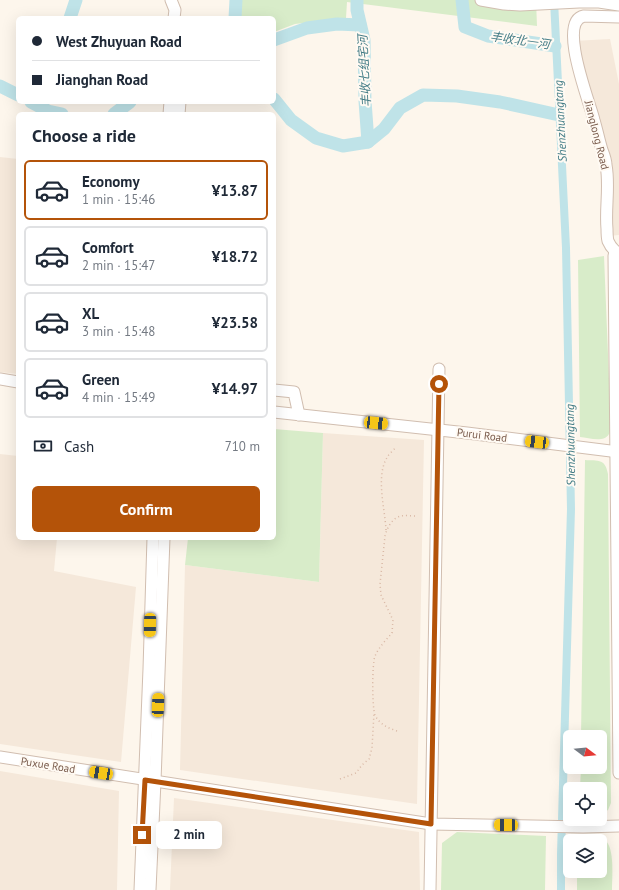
<!DOCTYPE html>
<html lang="en">
<head>
<meta charset="utf-8">
<style>
	body { margin:0; font-family:"PT Sans","Noto Sans SC",sans-serif; background:#f2f2f3; color:#1f2937; height:100vh; display:flex; flex-direction:column; font-size:15px; white-space:nowrap }
	* { box-sizing:border-box; margin:0 }
	p { font-size:13px; color:#747a83 }
	.icon { flex:none; width:22px; height:22px; fill:none; stroke:currentColor; stroke-width:2; stroke-linecap:round; stroke-linejoin:round }
	.map { position:relative; flex:1; overflow:hidden }
	.sheet { position:absolute; left:16px; top:112px; width:260px; height:428px; display:flex; flex-direction:column; background:#fff; border-radius:6px; box-shadow:0 4px 16px #0002 }
	.sheet>* { flex:none }
	.guide { position:absolute; left:16px; top:16px; width:260px; height:88px; border-radius:6px; box-shadow:0 4px 16px #0002; display:grid; align-content:center; height:88px; padding:0 16px; background:#fff }
	.needle { width:26px; rotate:106deg }
	.buttons { position:absolute; left:563px; top:730px; display:grid; gap:8px }
	.buttons a { display:grid; place-items:center; width:44px; height:44px; border-radius:6px; background:#fff; box-shadow:0 4px 16px #0002; font-size:20px }
	.end { position:absolute; width:18px; height:18px; margin:-9px; border:5px solid #b45309; background:#fff; box-shadow:0 0 0 2px #fff }
	.from { border-radius:50% }
	.bubble { position:absolute; height:28px; border-radius:6px; background:#fff; box-shadow:0 4px 16px #0002; font-size:13px; font-weight:600; line-height:28px; text-align:center }
	.car { position:absolute; width:12px; height:24px; margin:-12px -6px; border-radius:5px; box-shadow:0 0 3px 1px #0007; background:linear-gradient(#f5c518 24%,#345 0 40%,#f5c518 0 76%,#345 0 86%,#f5c518 0) }
	.guide b { display:flex; align-items:center; gap:14px; height:38px; font-size:15px }
	.guide b+b { border-top:1px solid #e0e1e3 }
	.guide i { width:10px; height:10px; background:#1f2937 }
	ul { padding:0; list-style:none }
	li { display:flex; align-items:center; gap:12px; height:60px; margin:0 8px 6px; padding:0 8px; border:2px solid #e0e1e3; border-radius:6px }
	li div { flex:1 }
	li b { display:block; font-size:15px }
	li em { font-style:normal; font-weight:600 }
	li.selected { border-color:#b45309 }
	li>.icon { width:36px; height:36px; stroke-width:1.5 }
	h2 { padding:0 16px; font-size:18px; line-height:48px }
	.pay { display:flex; align-items:center; gap:10px; height:44px; padding:0 16px; font-size:15px }
	.pay p { margin-inline-start:auto }
	.button { display:flex; gap:8px; margin-top:auto; padding:8px 16px }
	.button a { flex:1; height:46px; border-radius:6px; background:#b45309; color:#fff; font-size:16px; font-weight:600; line-height:46px; text-align:center }
	.map>svg:first-child { display:block }
</style>
</head>
<body>
<div class="map">
<svg width="619" height="890" viewBox="0 0 619 890">
	<rect width="100%" height="100%" fill="#fdf6ec"/>
	<!-- residential -->
	<g fill="#f5e8da">
		<polygon points="610,39 619,84 619,235 607,236 607,181 573,41"/>
		<polygon points="0,157 18,159 18,374 0,372"/>
		<polygon points="323,433 424,440 417,804 180,770 185,565 319,582"/>
		<polygon points="0,454 18,456 18,538 57,538 54,571 136,587 121,762 0,744"/>
		<polygon points="0,771 119,791 117,890 0,890"/>
		<polygon points="174,798 419,832 420,890 170,890"/>
	</g>
	<!-- green -->
	<g fill="#d8ecc9">
		<polygon points="242,0 536,0 537,26 347,2 346,18 295,24 274,32 274,18 239,18"/>
		<path d="M604,256l7,172c-1,2 -1,4 -2,6 -5,9 -20,4 -29,3l-2,-177z"/>
		<polygon points="274,429 323,433 319,582 185,565 188,538 274,538"/>
		<path d="M585,460c13,1 20,-2 23,14l3,329 -3,7 -8,5v-26h-20l1,-22h19v-30h-19z"/>
		<polygon points="457,832 546,836 545,890 441,890 442,843"/>
		<path d="M589,836c5,1 12,1 16,4 10,8 7,38 7,50h-35v-19h23v-30h-22v-4z"/>
	</g>
	<g fill="none" stroke-linecap="round" stroke-linejoin="round">
		<!-- canal -->
		<polyline stroke="#bfe3e8" stroke-width="8" points="554,0 566,248 571,509 561,854 561,890"/>
		<!-- river -->
		<g stroke="#bfe3e8" stroke-width="13">
			<polyline points="357,0 357,10 364,40 365,101 368,142"/>
			<polyline points="462,0 465,27 488,36 555,46"/>
			<polyline points="70,18 76,0"/>
			<polyline points="235,18 236,0"/>
			<polyline points="274,40 307,28 337,24 360,25"/>
			<polyline points="0,86 18,95"/>
			<polyline points="274,99 291,120 316,138 343,146 368,142 384,129 400,108 423,95 457,96 500,102 559,115"/>
			<polyline points="31,102 48,111 62,114"/>
			<polyline points="114,114 130,102"/>
		</g>
		<defs>
			<g id="minor">
				<polyline points="171,0 175,10 174,18"/>
				<polyline points="481,0 504,4 520,5 579,2 599,2 619,5"/>
				<polyline points="169,114 170,102"/>
				<polyline points="179,114 180,102"/>
				<polyline points="615,251 614,256 619,773"/>
				<path d="M615,251c-3,-3 -5,-5 -7,-10 -1,-4 -1,-8 -1,-12 -2,-21 3,-43 -1,-64 0,-5 -2,-10 -4,-15 -3,-10 -5,-20 -8,-30 -4,-17 -37,-99 -10,-104l35,1"/>
				<polyline points="0,379 18,382"/>
				<polyline points="274,390 294,392 299,415"/>
				<polyline points="274,412 467,433 619,452"/>
				<polyline points="0,757 431,824 583,827 619,826"/>
				<polyline points="140,890 149,669 153,538"/>
				<polyline points="150,890 155,781 164,538"/>
				<polyline points="430,890 439,369"/>
			</g>
		</defs>
		<!-- minor casing -->
		<use href="#minor" stroke="#d1beb0" stroke-width="13"/>
		<!-- path -->
		<g stroke="#d9b8a5" stroke-width="1.5" stroke-dasharray="1 3" stroke-linecap="butt">
			<path d="M386,530c-1,-22 -11,-55 2,-74 2,-3 6,-6 8,-9"/>
			<path d="M397,731c-9,-3 -18,-7 -22,-16 -3,-7 -3,-52 0,-59 4,-9 11,-16 17,-23l1,-13 -12,-25 -1,-11 5,-48c2,-8 7,-18 16,-20 5,-1 11,0 17,0"/>
			<polyline points="340,779 356,773 362,765 369,759 372,748 374,713"/>
		</g>
		<!-- minor -->
		<use href="#minor" stroke="#fff" stroke-width="11"/>
	</g>
	<g fill="none" stroke-linecap="round" stroke-linejoin="round">
		<!-- route -->
		<polyline stroke="#b45309" stroke-width="5" points="142,835 145,780 431,824 439,384"/>
	</g>
	<g text-anchor="middle" dominant-baseline="central" stroke-width="4" stroke-linejoin="round" paint-order="stroke">
		<!-- street labels -->
		<g font-size="11" fill="#7a5c4d" stroke="#fffaf3">
			<text transform="translate(597 135) rotate(76)">Jianglong Road</text>
			<text transform="translate(482 435) rotate(7)">Purui Road</text>
			<text transform="translate(48 765) rotate(9)">Puxue Road</text>
		</g>
		<!-- water labels -->
		<g font-size="12" font-style="italic" fill="#437c86" stroke="#fffaf3">
			<text transform="translate(520 40) rotate(8)">丰收北一河</text>
			<text transform="translate(364 71) rotate(-93)">丰收七组宅河</text>
			<text transform="translate(560 121) rotate(-93)">Shenzhuangtang</text>
			<text transform="translate(570 445) rotate(-91)">Shenzhuangtang</text>
		</g>
	</g>
</svg>
<div class="buttons">
<a><svg class="needle" viewBox="-14 -14 28 28"><path d="M0-13l5 13h-10z" fill="#e53935"/><path d="M0 13l5-13h-10z" fill="#747a83"/></svg></a>
<a><svg class="icon" aria-label="locate" viewBox="0 0 24 24"><circle cx="12" cy="12" r="6"/><path d="M12 2v4M12 18v4M2 12h4M18 12h4"/></svg></a>
<a><svg class="icon" aria-label="layers" viewBox="0 0 24 24"><path d="M12 4l9 5-9 5-9-5zM3 14l9 5 9-5"/></svg></a>
</div>
<i class="end from" style="left:439px;top:384px"></i>
<i class="end" style="left:142px;top:835px"></i>
<div class="bubble" style="left:156px;top:821px;width:66px">2 min</div>
<i class="car" style="left:376px;top:423px;rotate:96deg"></i>
<i class="car" style="left:537px;top:442px;rotate:277deg"></i>
<i class="car" style="left:150px;top:625px;rotate:181deg"></i>
<i class="car" style="left:158px;top:705px;rotate:2deg"></i>
<i class="car" style="left:101px;top:773px;rotate:279deg"></i>
<i class="car" style="left:506px;top:825px;rotate:271deg"></i>
<div class="guide">
<b><i class="from"></i>West Zhuyuan Road</b>
<b><i></i>Jianghan Road</b>
</div>
<section class="sheet">
<h2>Choose a ride</h2>
<ul>
<li class="selected"><svg class="icon" aria-label="car" viewBox="0 0 24 24"><path d="M5 17H2v-5l4-1 3-4h7l3 4 3 1v5h-3M9 17h6M6 11h13"/><circle cx="7" cy="17" r="2"/><circle cx="17" cy="17" r="2"/></svg><div><b>Economy</b><p>1 min · 15:46</p></div><em>¥13.87</em></li>
<li><svg class="icon" aria-label="car" viewBox="0 0 24 24"><path d="M5 17H2v-5l4-1 3-4h7l3 4 3 1v5h-3M9 17h6M6 11h13"/><circle cx="7" cy="17" r="2"/><circle cx="17" cy="17" r="2"/></svg><div><b>Comfort</b><p>2 min · 15:47</p></div><em>¥18.72</em></li>
<li><svg class="icon" aria-label="car" viewBox="0 0 24 24"><path d="M5 17H2v-5l4-1 3-4h7l3 4 3 1v5h-3M9 17h6M6 11h13"/><circle cx="7" cy="17" r="2"/><circle cx="17" cy="17" r="2"/></svg><div><b>XL</b><p>3 min · 15:48</p></div><em>¥23.58</em></li>
<li><svg class="icon" aria-label="car" viewBox="0 0 24 24"><path d="M5 17H2v-5l4-1 3-4h7l3 4 3 1v5h-3M9 17h6M6 11h13"/><circle cx="7" cy="17" r="2"/><circle cx="17" cy="17" r="2"/></svg><div><b>Green</b><p>4 min · 15:49</p></div><em>¥14.97</em></li>
</ul>
<div class="pay"><svg class="icon" aria-label="cash" viewBox="0 0 24 24"><path d="M3 7h18v10H3z"/><circle cx="12" cy="12" r="2"/></svg>Cash<p>710 m</p></div>
<div class="button"><a>Confirm</a></div>
</section>
</div>
</body>
</html>
